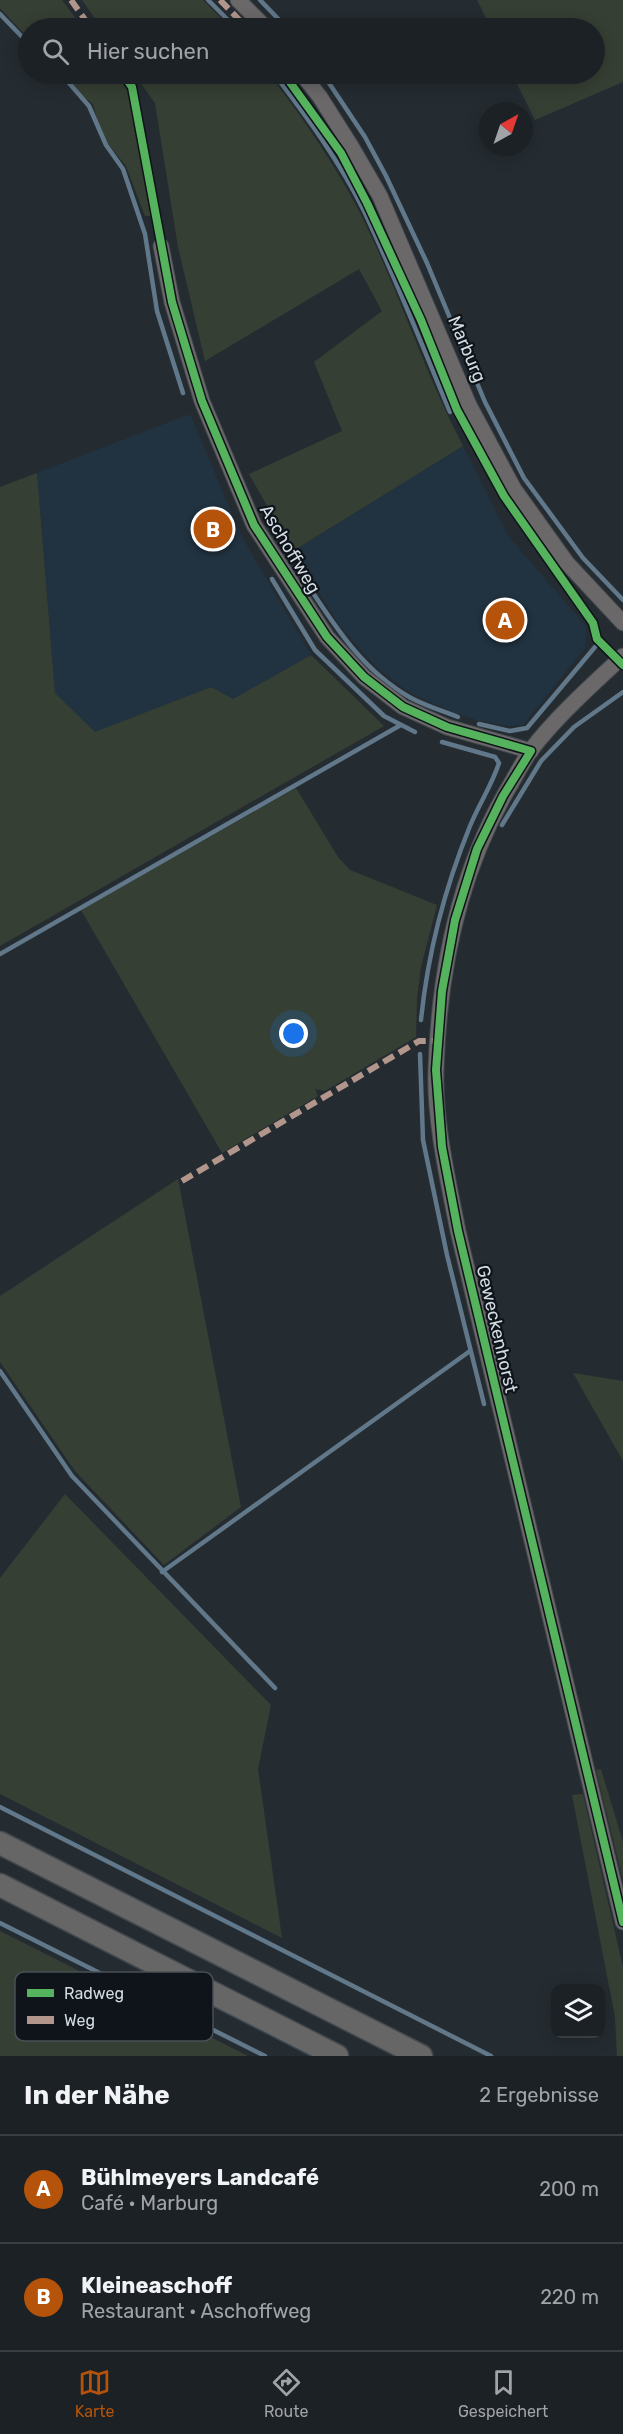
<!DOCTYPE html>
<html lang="de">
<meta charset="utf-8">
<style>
body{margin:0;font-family:Rubik,sans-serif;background:#292e32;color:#f1f3f6}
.controls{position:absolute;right:18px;bottom:18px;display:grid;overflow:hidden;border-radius:12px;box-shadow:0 3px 15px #0003}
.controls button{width:54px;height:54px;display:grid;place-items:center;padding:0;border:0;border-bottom:2px solid #3a3e42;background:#1c2125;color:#f1f3f6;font:30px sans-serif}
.compass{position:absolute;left:479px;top:102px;width:54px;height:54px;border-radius:50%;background:#1c2125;box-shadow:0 3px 15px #0003;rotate:40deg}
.you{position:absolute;left:294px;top:1034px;width:21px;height:21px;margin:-15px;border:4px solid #fff;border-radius:50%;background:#1a73e8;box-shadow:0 0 0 9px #1a73e833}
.badge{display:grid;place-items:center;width:39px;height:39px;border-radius:50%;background:#b45309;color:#fff;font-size:20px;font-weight:700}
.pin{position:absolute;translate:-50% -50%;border:3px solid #fff;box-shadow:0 2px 6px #0006}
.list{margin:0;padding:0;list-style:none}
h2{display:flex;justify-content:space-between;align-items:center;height:78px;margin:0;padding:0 24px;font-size:26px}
h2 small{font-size:20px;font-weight:400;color:#a0a3a7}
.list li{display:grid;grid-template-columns:39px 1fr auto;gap:18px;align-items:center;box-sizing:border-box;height:108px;padding:0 24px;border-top:2px solid #3a3e42}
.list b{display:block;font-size:22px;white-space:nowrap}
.list p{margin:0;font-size:20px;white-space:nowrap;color:#a0a3a7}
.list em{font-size:20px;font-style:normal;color:#a0a3a7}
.icon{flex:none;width:33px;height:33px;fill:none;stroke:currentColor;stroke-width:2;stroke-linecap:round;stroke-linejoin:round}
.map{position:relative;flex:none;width:623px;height:2056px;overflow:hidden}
.search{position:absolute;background:#1c2125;box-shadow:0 3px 15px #0003;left:18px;right:18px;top:18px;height:66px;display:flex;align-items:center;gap:15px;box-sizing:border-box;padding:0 21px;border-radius:33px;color:#a0a3a7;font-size:22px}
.sheet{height:294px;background:#1c2125}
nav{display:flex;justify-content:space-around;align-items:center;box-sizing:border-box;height:84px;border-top:2px solid #3a3e42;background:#1c2125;font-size:16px;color:#a0a3a7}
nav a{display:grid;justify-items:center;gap:3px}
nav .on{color:#b45309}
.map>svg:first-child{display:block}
.built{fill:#213240}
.green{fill:#363f34}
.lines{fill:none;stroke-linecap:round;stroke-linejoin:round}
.stream{stroke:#61788a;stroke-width:4.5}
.minor-casing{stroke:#42484d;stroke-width:17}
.highway-casing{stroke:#42484d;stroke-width:25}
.minor{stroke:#6a6868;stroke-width:15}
.highway{stroke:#666667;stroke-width:22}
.quiet{stroke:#b2968c;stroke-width:6;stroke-dasharray:12 6;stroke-linecap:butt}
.cycleway-casing{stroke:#0e1419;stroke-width:11}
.cycleway{stroke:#56b35d;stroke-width:8}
.labels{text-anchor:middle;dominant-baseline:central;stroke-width:4.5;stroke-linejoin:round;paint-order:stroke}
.street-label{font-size:18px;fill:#d4dce3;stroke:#0e1419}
.key{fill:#0e1419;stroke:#495056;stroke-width:1.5}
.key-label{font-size:16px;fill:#d4dce3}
</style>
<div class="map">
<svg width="623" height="2056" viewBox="0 0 623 2056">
<rect width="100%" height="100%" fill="#252c31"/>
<g class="built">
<polygon points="190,414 242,537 311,655 233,699 211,687 95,733 55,693 37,473"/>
<polygon points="463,446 508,536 586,626 585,648 523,725 508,726 479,721 453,712 412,694 377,668 340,626 293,551"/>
</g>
<g class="green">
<polygon points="0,0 62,0 83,28 28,28 28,38 0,8"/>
<polygon points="82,0 203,0 231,28 102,28"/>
<polygon points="477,0 623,0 623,82 535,120 512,74 594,74 594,28 491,28"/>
<polygon points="61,74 115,74 128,91 153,216 145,216 126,166 108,144 97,120 93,104 79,93 71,80"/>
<path d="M134 74H269C302 117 334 163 359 211 398 288 423 370 463 446L293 551 249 474 342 431 314 362 382 311 359 269 205 361 178 247 155 103Z"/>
<polygon points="37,473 55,693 95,732 211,687 233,699 311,655 384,726 0,946 0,487"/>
<polygon points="296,788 338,857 350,870 437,905 421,967 417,998 416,1037 325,1091 315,1089 318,1096 222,1153 81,910"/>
<polygon points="178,1179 241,1507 164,1565 75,1471 0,1362 0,1296"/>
<polygon points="573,1373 623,1381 623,1461"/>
<polygon points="65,1494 271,1705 258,1769 282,1938 0,1794 0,1578"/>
<polygon points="601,1769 623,1842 623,1880 596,1770"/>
<polygon points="583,1794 623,1967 623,2056 617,2056 615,2017 572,1795"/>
<polygon points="0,1931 248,2056 0,2056"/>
</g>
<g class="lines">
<g class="stream">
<polyline points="208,0 236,28"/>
<polyline points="260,0 287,28"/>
<polyline points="0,14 28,43"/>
<polyline points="56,74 69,83 89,106 106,145 123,169 145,234 157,311 183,393"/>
<path d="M274 74C307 117 340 162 364 211 395 277 422 345 450 412"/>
<polyline points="323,74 365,137 386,176 427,263 485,402 524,478 583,558 623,600"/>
<path d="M296 567C328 615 358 669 411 698 426 706 443 711 458 717"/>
<polyline points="272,579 315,650 384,716 415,732"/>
<polyline points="479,724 510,731 527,728 595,647"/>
<polyline points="502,825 541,761 574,727 623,692"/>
<polyline points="0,954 399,726"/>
<path d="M421 1020C428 951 444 890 470 826 479 804 492 785 499 763L495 757 442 742"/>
<polyline points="420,1054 423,1140 447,1255 484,1404"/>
<polyline points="0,1371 72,1476 275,1688"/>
<polyline points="162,1572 470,1351"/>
<polyline points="0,1807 491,2056"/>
<polyline points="0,1923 265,2056"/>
</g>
<g class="minor-casing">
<g id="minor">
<polyline points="238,0 266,28"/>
<polyline points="302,74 320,97 351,146 380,196 469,405 514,489 567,563 623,623"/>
<polyline points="161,246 172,302 202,401 254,525 327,637 364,677 403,707 447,727 531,751"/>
<path d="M623 656C592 685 557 716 531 750 524 760 518 771 512 782 460 868 439 969 436 1069 434 1120 448 1180 458 1231L623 1922"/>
</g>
</g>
<g class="highway-casing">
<g id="highway">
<polyline points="0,1843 421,2056"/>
<polyline points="0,1885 337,2056"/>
</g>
</g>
<use href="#minor" class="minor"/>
<use href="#highway" class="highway"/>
<g class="quiet">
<polyline points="71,0 91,28"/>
<polyline points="220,0 247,28"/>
<polyline points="182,1181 419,1041 438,1041"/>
</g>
<g class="cycleway-casing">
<g id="cycleway">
<polyline points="123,74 132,87 172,302 202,401 254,525 327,637 364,677 403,707 447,727 531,751 503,796 477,849 455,920 442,991 436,1070 442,1147 458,1231 623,1922"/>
<polyline points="284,74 341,153 367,203 421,320 457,410 504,496 593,623 597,639 623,665"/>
</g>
</g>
<use href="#cycleway" class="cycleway"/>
</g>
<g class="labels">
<g class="street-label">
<text transform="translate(467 349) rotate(67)">Marburg</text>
<text transform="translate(290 549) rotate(59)">Aschoffweg</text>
<text transform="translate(497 1329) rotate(77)">Geweckenhorst</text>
</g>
</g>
<rect x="15" y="1972" width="198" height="69" rx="9" class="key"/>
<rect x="27" y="1989" width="27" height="8" fill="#56b35d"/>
<rect x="27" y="2016" width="27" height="8" fill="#b2968c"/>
<g class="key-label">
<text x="64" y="1999">Radweg</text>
<text x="64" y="2026">Weg</text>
</g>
</svg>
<div class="controls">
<button><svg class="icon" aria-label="layers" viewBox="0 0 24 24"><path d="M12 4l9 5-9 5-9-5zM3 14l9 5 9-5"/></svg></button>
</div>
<svg class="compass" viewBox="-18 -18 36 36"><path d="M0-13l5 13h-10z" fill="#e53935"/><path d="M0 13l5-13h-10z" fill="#a0a3a7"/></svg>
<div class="you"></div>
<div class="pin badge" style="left:505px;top:620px">A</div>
<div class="pin badge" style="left:213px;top:529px">B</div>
<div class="search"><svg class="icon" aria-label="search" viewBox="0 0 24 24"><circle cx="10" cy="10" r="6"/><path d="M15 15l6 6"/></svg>Hier suchen</div>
</div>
<section class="sheet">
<h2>In der Nähe<small>2 Ergebnisse</small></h2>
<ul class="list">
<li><span class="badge">A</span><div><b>Bühlmeyers Landcafé</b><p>Café · Marburg</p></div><em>200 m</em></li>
<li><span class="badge">B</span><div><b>Kleineaschoff</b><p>Restaurant · Aschoffweg</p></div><em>220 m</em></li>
</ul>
</section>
<nav>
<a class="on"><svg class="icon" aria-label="map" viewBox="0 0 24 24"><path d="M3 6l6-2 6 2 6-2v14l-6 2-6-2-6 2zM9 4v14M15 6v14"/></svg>Karte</a>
<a><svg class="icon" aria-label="directions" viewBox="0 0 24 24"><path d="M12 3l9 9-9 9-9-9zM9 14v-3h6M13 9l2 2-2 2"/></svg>Route</a>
<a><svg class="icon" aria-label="saved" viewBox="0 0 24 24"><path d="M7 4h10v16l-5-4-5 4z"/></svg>Gespeichert</a>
</nav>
